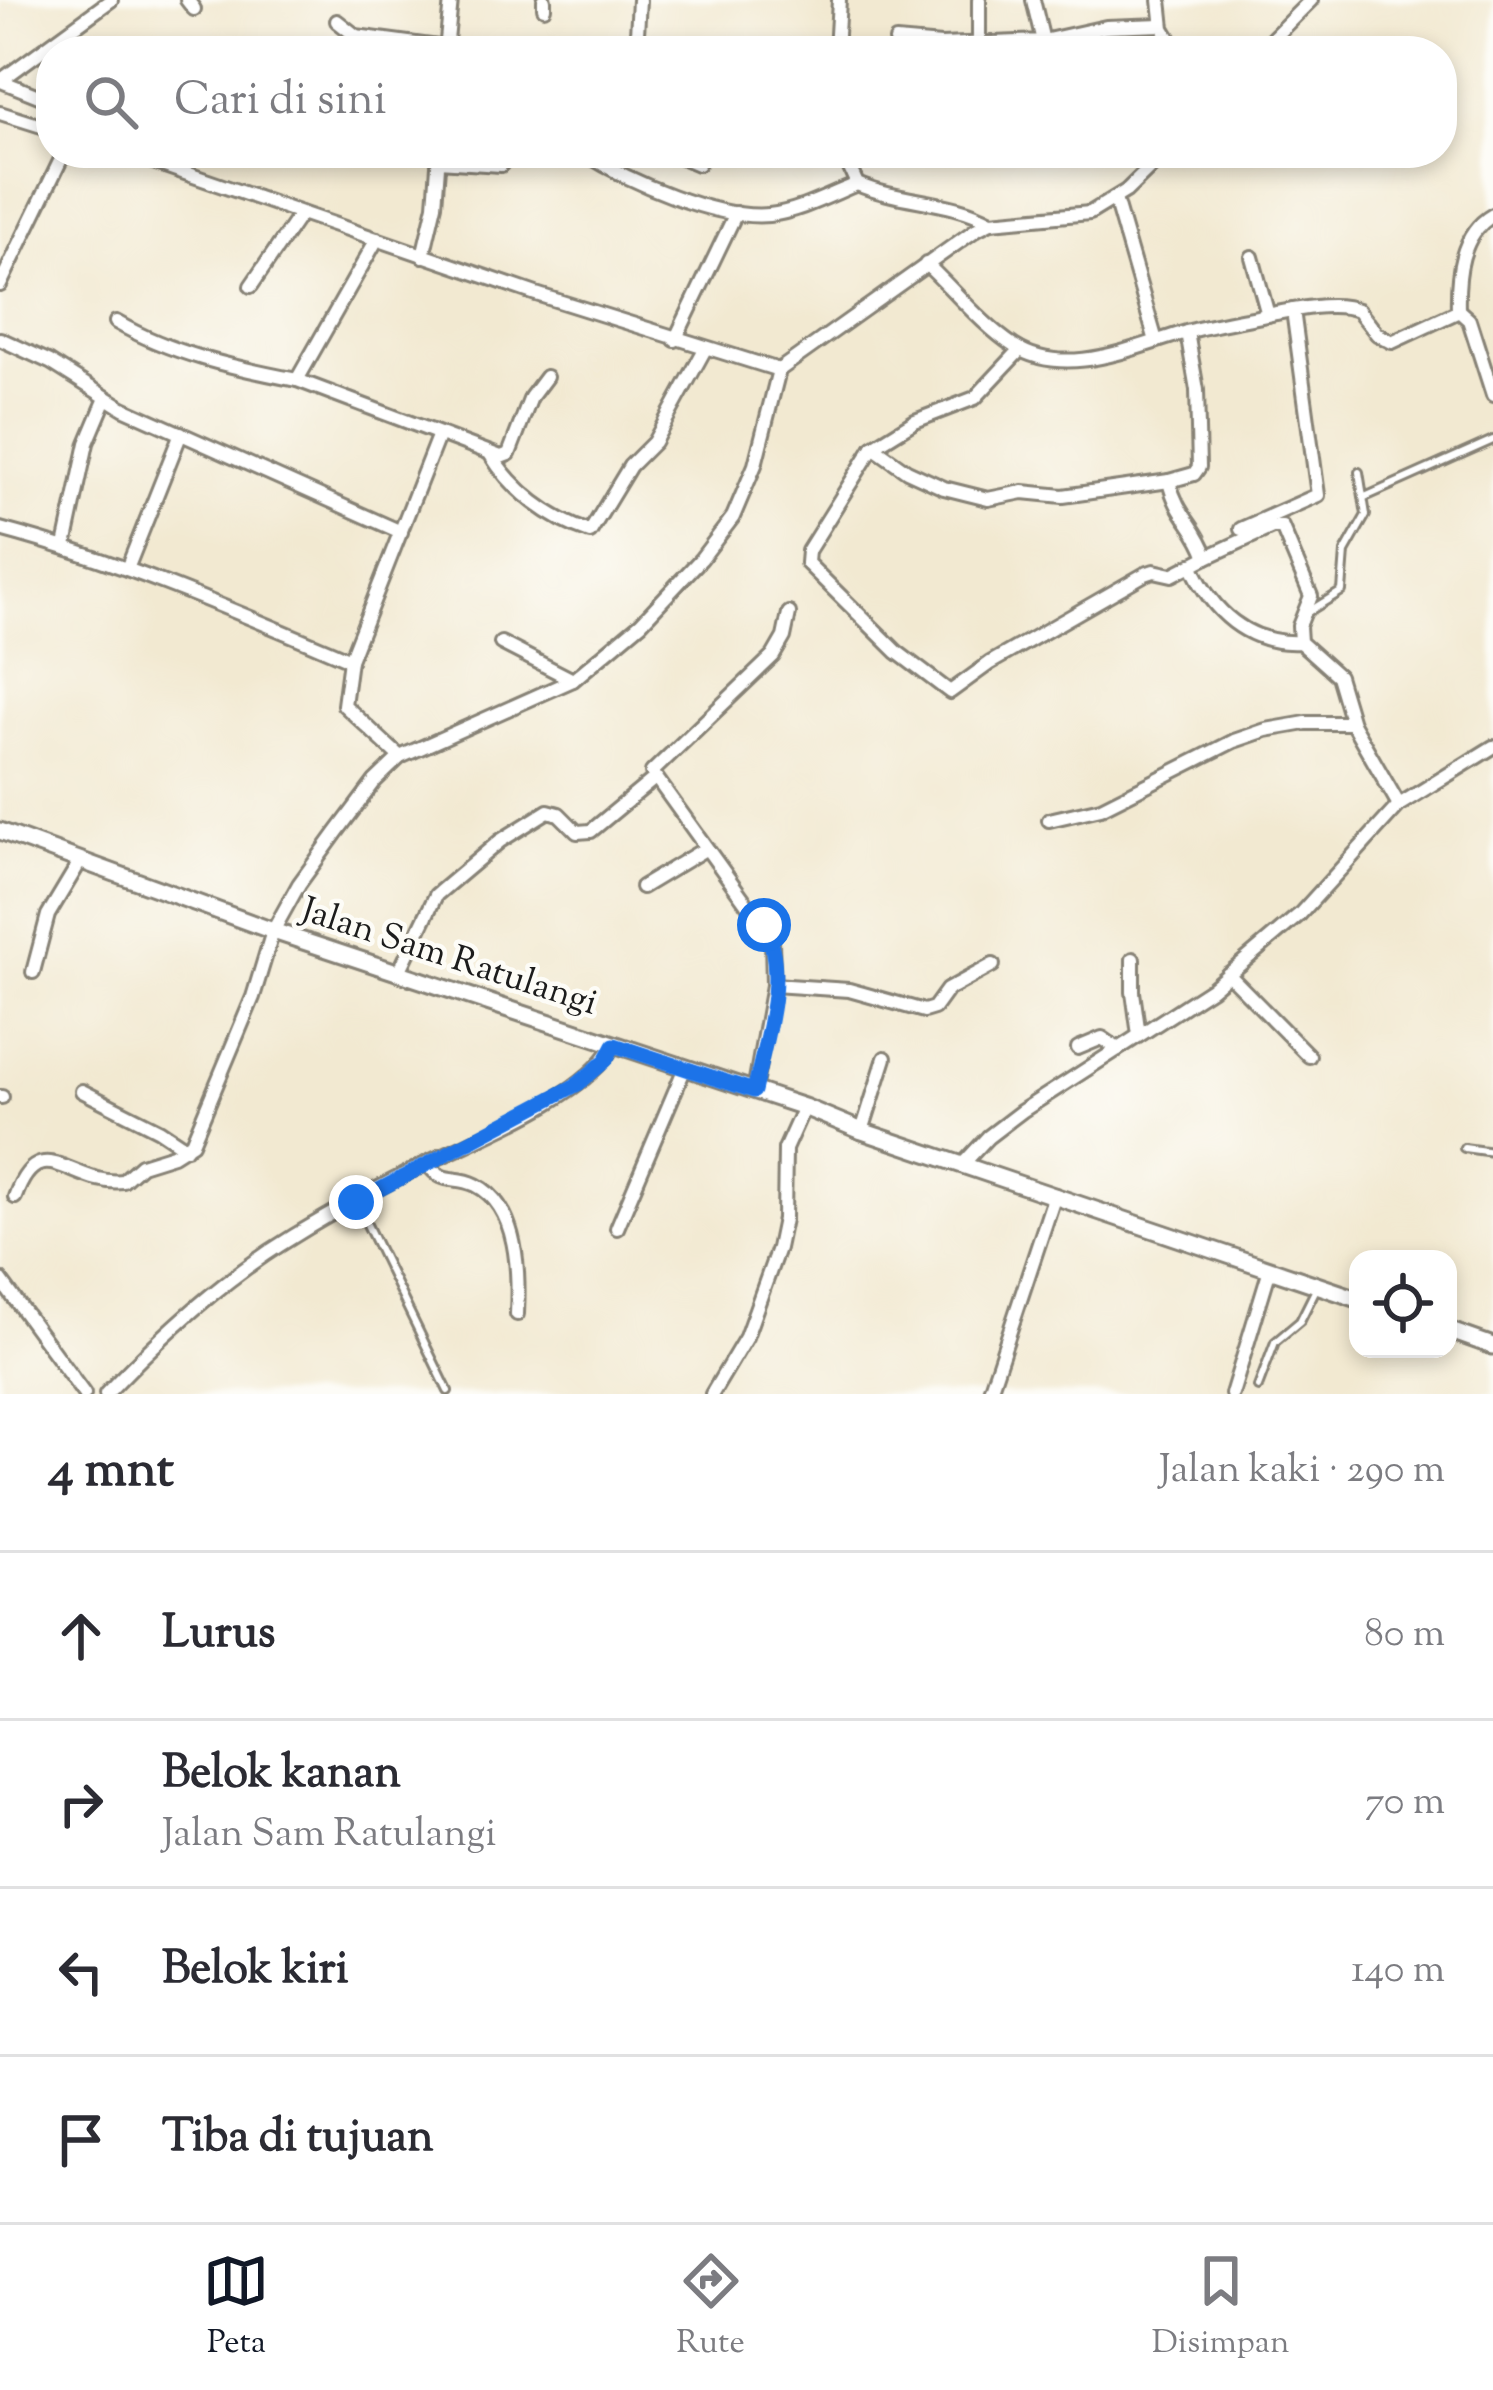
<!DOCTYPE html>
<html lang="id">
<meta charset="utf-8">
<style>
body{margin:0;font-family:"Sorts Mill Goudy",serif;background:#f2f2f3;color:#2b2b33}
.controls{position:absolute;right:36px;bottom:36px;display:grid;overflow:hidden;border-radius:24px;box-shadow:0 6px 18px #0003}
.controls button{width:108px;height:108px;display:grid;place-items:center;padding:0;border:0;border-bottom:3px solid #e1e1e2;background:#fff;color:#2b2b33;font:60px sans-serif}
.stop{position:absolute;width:36px;height:36px;margin:-27px;border:9px solid #1a73e8;border-radius:50%;background:#fff}
.stop.end{background:#1a73e8;border-color:#fff;box-shadow:0 3px 12px #0008}
.list{margin:0;padding:0;list-style:none}
h2{display:flex;justify-content:space-between;align-items:center;height:156px;margin:0;padding:0 48px;font-size:51px}
h2 small{font-size:39px;font-weight:400;color:#7c7c81}
.list li{display:grid;grid-template-columns:78px 1fr auto;gap:36px;align-items:center;box-sizing:border-box;height:168px;padding:0 48px;border-top:3px solid #e1e1e2}
.list b{display:block;font-size:45px;white-space:nowrap}
.list p{margin:0;font-size:39px;white-space:nowrap;color:#7c7c81}
.list em{font-size:39px;font-style:normal;color:#7c7c81}
.icon{flex:none;width:66px;height:66px;fill:none;stroke:currentColor;stroke-width:2;stroke-linecap:round;stroke-linejoin:round}
.map{position:relative;flex:none;width:1493px;height:1394px;overflow:hidden}
.search{position:absolute;background:#fff;box-shadow:0 6px 18px #0003;left:36px;right:36px;top:36px;height:132px;display:flex;align-items:center;gap:30px;box-sizing:border-box;padding:0 42px;border-radius:48px;color:#7c7c81;font-size:45px}
.sheet{height:828px;background:#fff}
nav{display:flex;justify-content:space-around;align-items:center;box-sizing:border-box;height:168px;border-top:3px solid #e1e1e2;background:#fff;font-size:33px;color:#7c7c81}
nav a{display:grid;justify-items:center;gap:6px}
nav .on{color:#111827}
.map>svg:first-child{display:block}
.lines{fill:none;stroke-linecap:round;stroke-linejoin:round}
.service-casing{stroke:#878276;stroke-width:12}
.minor-casing{stroke:#878276;stroke-width:18}
.tertiary-casing{stroke:#878276;stroke-width:21}
.service{stroke:#fff;stroke-width:6}
.minor{stroke:#fff;stroke-width:12}
.tertiary{stroke:#fff;stroke-width:15}
.route{stroke:#1a73e8;stroke-width:15}
.labels{text-anchor:middle;dominant-baseline:central;stroke-width:9;stroke-linejoin:round;paint-order:stroke}
.street-label{font-size:36px;fill:#1c1c1c;stroke:#fdfcf7}
</style>
<div class="map">
<svg width="1493" height="1394" viewBox="0 0 1493 1394">
<rect width="100%" height="100%" fill="#fdfcf7"/>
<filter id="ink" filterUnits="userSpaceOnUse"><feTurbulence type="fractalNoise" baseFrequency=".00833" numOctaves="2"/><feDisplacementMap in="SourceGraphic" scale="24" xChannelSelector="R" yChannelSelector="G"/><feConvolveMatrix kernelMatrix="1 2 1 2 8 2 1 2 1" color-interpolation-filters="sRGB"/></filter>
<filter id="wash" filterUnits="userSpaceOnUse"><feTurbulence type="fractalNoise" baseFrequency=".004" numOctaves="4" result="noise"/><feDisplacementMap in="SourceGraphic" scale="48" xChannelSelector="R" yChannelSelector="G"/><feGaussianBlur stdDeviation="2.7" result="paint"/><feColorMatrix in="noise" values="0 0 0 0 0 0 0 0 0 0 0 0 0 0 0 0 0 1.4 0 .05"/><feComposite in="paint" operator="in"/></filter>
<g filter="url(#wash)">
<rect width="100%" height="100%" fill="#f2e9d1"/>
</g>
<g filter="url(#ink)">
<g class="lines">
<g class="service-casing">
<g id="service">
<polyline points="1365,497 1493,440"/>
<polyline points="1308,612 1342,591 1345,552 1366,515 1359,472"/>
<polyline points="1464,1148 1493,1152"/>
<polyline points="356,1202 448,1391"/>
<polyline points="1258,1387 1275,1342 1300,1321 1316,1289"/>
</g>
</g>
<g class="minor-casing">
<g id="minor">
<polyline points="187,0 194,9"/>
<polyline points="544,0 544,8"/>
<polyline points="979,0 979,45"/>
<polyline points="1160,0 1163,28 1177,51"/>
<polyline points="337,21 356,36 446,48"/>
<polyline points="896,41 941,45 1043,41 1033,0"/>
<polyline points="1043,41 1106,27 1162,25"/>
<polyline points="446,51 451,0"/>
<polyline points="636,51 639,0"/>
<polyline points="836,51 839,0"/>
<polyline points="1260,51 1311,0"/>
<polyline points="0,81 111,0"/>
<polyline points="1,81 51,101"/>
<polyline points="0,113 51,129"/>
<polyline points="127,153 536,294 779,370 977,229 991,222 1090,213 1126,191 1165,153"/>
<path d="M584 153C628 181 716 220 769 215 798 212 830 195 857 184"/>
<polyline points="672,153 698,164 705,153"/>
<path d="M843 153 857 184C901 203 949 199 991 222"/>
<polyline points="438,161 501,165"/>
<polyline points="1115,199 1156,341"/>
<polyline points="377,239 297,380 501,457 509,454 531,397 546,377"/>
<polyline points="423,256 435,205 439,153"/>
<polyline points="1252,257 1268,315"/>
<path d="M926 264C954 290 982 325 1014 346 1068 381 1139 344 1194 330 1221 323 1249 319 1276 313 1300 309 1335 301 1358 310L1377 334 1392 342 1459 311 1469 320 1493 395"/>
<polyline points="0,285 64,153"/>
<polyline points="251,286 301,213"/>
<path d="M1458 311C1457 276 1460 234 1493 215"/>
<path d="M116 322C171 354 235 368 297 380"/>
<path d="M1187 332 1197 390 1199 467 1194 474 1169 481C1177 517 1196 524 1207 557L1272 527H1282L1311 596 1299 626 1300 642 1338 676 1352 723 1399 805"/>
<polyline points="0,339 50,362 123,408 401,532"/>
<polyline points="675,340 736,213"/>
<polyline points="1020,350 975,398 915,421 873,447 808,551 807,563 897,652 950,692 990,663 1145,574 1154,571 1172,575 1207,557"/>
<polyline points="873,447 907,471 944,488 988,499 1023,492 1063,496 1169,481"/>
<path d="M491 455C513 491 550 519 590 532L630 466 654 442 705 349"/>
<path d="M0 529C121 561 235 611 350 660"/>
<polyline points="1241,529 1318,495 1293,310"/>
<polyline points="65,546 87,443 106,398"/>
<path d="M1192 566C1211 611 1248 645 1300 642"/>
<polyline points="127,569 181,433"/>
<polyline points="501,643 573,680"/>
<polyline points="400,757 344,705 350,660 439,434"/>
<polyline points="1049,820 1101,808 1234,741 1266,730 1306,723 1352,723"/>
<polyline points="642,887 705,849"/>
<polyline points="1133,959 1133,992 1139,1035"/>
<polyline points="33,972 48,915 81,860"/>
<polyline points="399,972 436,895 500,841 548,811 559,814 577,832 591,831 655,778"/>
<polyline points="1228,974 1309,1056"/>
<polyline points="773,985 849,990 924,1011 934,1008 947,990 993,965"/>
<polyline points="1078,1048 1102,1038 1118,1049"/>
<polyline points="82,1091 159,1130 186,1148"/>
<polyline points="754,1091 773,985 772,939 652,772 773,656 784,637 789,613"/>
<polyline points="0,1097 2,1097"/>
<polyline points="862,1131 885,1058"/>
<path d="M427 1163C444 1187 454 1174 476 1185 519 1207 519 1274 517 1314"/>
<polyline points="962,1165 988,1137 1022,1111 1211,989 1300,914 1399,805 1493,747"/>
<path d="M15 1197C40 1127 72 1187 123 1181L141 1165 173 1155 192 1143 253 997 273 931 299 884 336 833 375 781 400 757 573 680 641 623 701 559 733 517 755 465 779 370"/>
<polyline points="617,1228 684,1070"/>
<polyline points="0,1279 84,1394"/>
<path d="M106 1394C163 1334 223 1279 294 1236 338 1209 385 1184 431 1161 483 1136 588 1095 613 1045"/>
<polyline points="712,1394 746,1337 778,1248 784,1219 785,1149 804,1107"/>
<polyline points="989,1394 1055,1195"/>
<polyline points="1232,1394 1270,1269"/>
</g>
</g>
<g class="tertiary-casing">
<g id="tertiary">
<polyline points="0,831 273,931 804,1107 862,1131 1358,1299"/>
<polyline points="1448,1330 1493,1346"/>
</g>
</g>
<use href="#service" class="service"/>
<use href="#minor" class="minor"/>
<use href="#tertiary" class="tertiary"/>
</g>
</g>
<g class="lines" filter="url(#ink)">
<path class="route" d="M356 1202 578 1084 606 1060 614 1045 754 1091C765 1041 789 973 764 925"/>
</g>
<g class="labels">
<g class="street-label">
<text transform="translate(449 958) rotate(18)">Jalan Sam Ratulangi</text>
</g>
</g>
</svg>
<div class="controls">
<button><svg class="icon" aria-label="locate" viewBox="0 0 24 24"><circle cx="12" cy="12" r="6"/><path d="M12 2v4M12 18v4M2 12h4M18 12h4"/></svg></button>
</div>
<div class="stop" style="left:764px;top:925px"></div>
<div class="stop end" style="left:356px;top:1202px"></div>
<div class="search"><svg class="icon" aria-label="search" viewBox="0 0 24 24"><circle cx="10" cy="10" r="6"/><path d="M15 15l6 6"/></svg>Cari di sini</div>
</div>
<section class="sheet">
<h2>4 mnt<small>Jalan kaki · 290 m</small></h2>
<ul class="list">
<li><svg class="icon" aria-label="ahead" viewBox="0 0 24 24"><path d="M12 20V5M6 11l6-6 6 6"/></svg><div><b>Lurus</b></div><em>80 m</em></li>
<li><svg class="icon" aria-label="right" viewBox="0 0 24 24"><path d="M7 20v-9h11M14 6l5 5-5 5"/></svg><div><b>Belok kanan</b><p>Jalan Sam Ratulangi</p></div><em>70 m</em></li>
<li><svg class="icon" aria-label="left" viewBox="0 0 24 24"><path d="M17 20v-9H6M10 6l-5 5 5 5"/></svg><div><b>Belok kiri</b></div><em>140 m</em></li>
<li><svg class="icon" aria-label="arrive" viewBox="0 0 24 24"><path d="M6 21V4h12l-3 4 3 4H6"/></svg><div><b>Tiba di tujuan</b></div></li>
</ul>
</section>
<nav>
<a class="on"><svg class="icon" aria-label="map" viewBox="0 0 24 24"><path d="M3 6l6-2 6 2 6-2v14l-6 2-6-2-6 2zM9 4v14M15 6v14"/></svg>Peta</a>
<a><svg class="icon" aria-label="directions" viewBox="0 0 24 24"><path d="M12 3l9 9-9 9-9-9zM9 14v-3h6M13 9l2 2-2 2"/></svg>Rute</a>
<a><svg class="icon" aria-label="saved" viewBox="0 0 24 24"><path d="M7 4h10v16l-5-4-5 4z"/></svg>Disimpan</a>
</nav>
